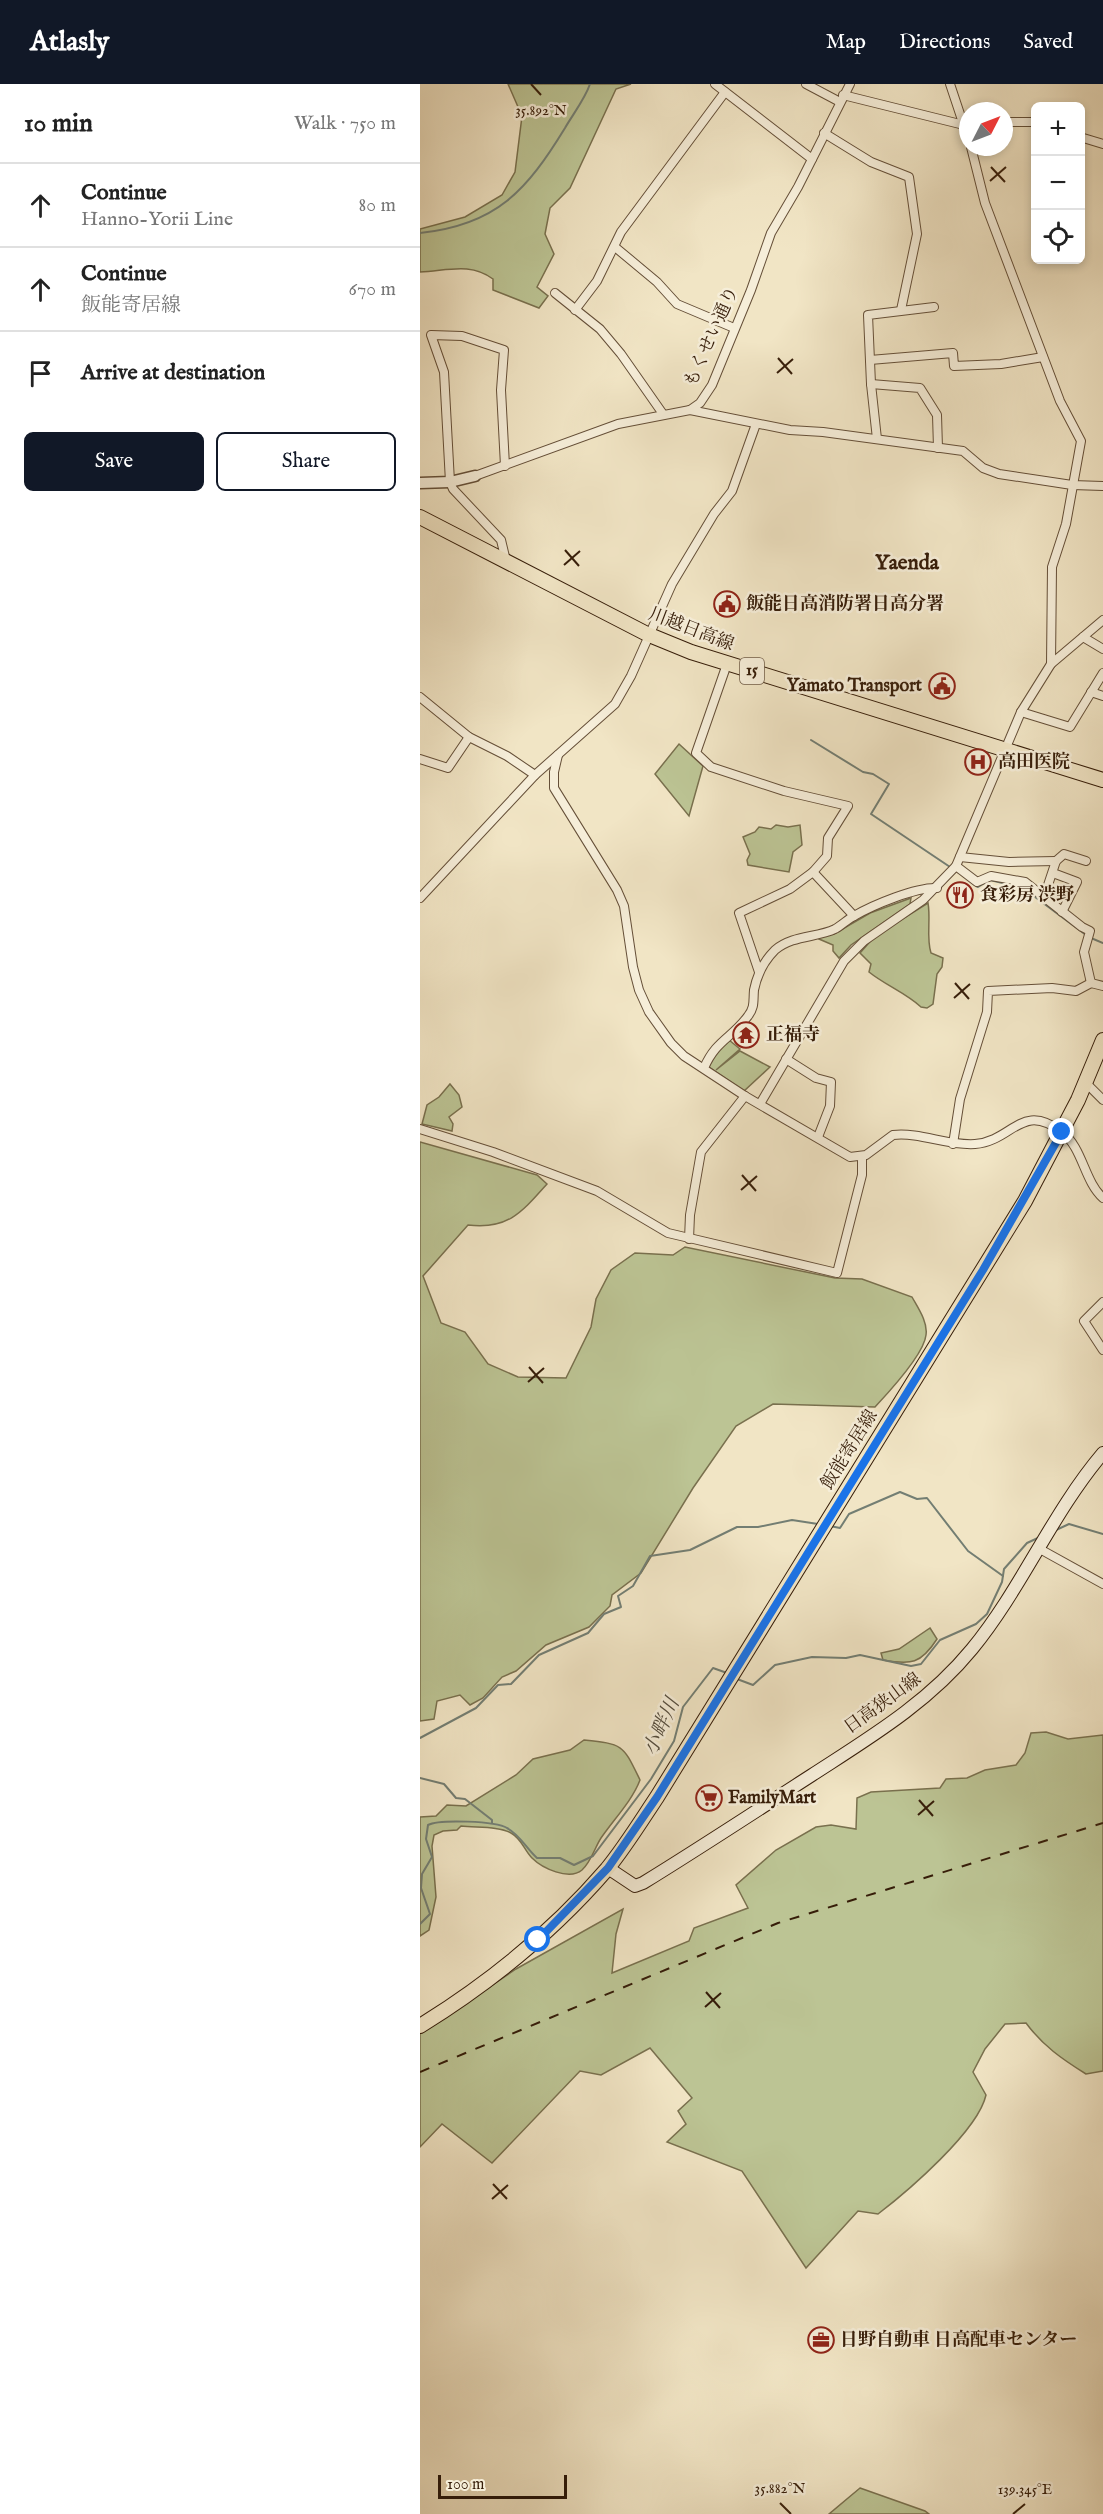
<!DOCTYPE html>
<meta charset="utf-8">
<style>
body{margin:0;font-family:"IM FELL English","Noto Serif JP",serif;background:#f6f6f6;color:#222}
.controls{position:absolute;right:18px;top:18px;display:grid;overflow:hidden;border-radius:9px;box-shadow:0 3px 9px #0003}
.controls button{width:54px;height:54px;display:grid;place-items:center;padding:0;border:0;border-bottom:2px solid #e0e0e0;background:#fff;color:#222;font:30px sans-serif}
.compass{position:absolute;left:539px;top:18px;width:54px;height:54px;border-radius:50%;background:#fff;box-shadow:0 3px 9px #0003;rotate:48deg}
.scale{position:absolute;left:18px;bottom:15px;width:129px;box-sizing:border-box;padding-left:6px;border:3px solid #361d09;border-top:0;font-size:16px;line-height:21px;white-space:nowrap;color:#361d09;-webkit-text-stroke:4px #f6eed9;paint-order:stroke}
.stop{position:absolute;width:18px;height:18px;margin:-14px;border:4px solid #1a73e8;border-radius:50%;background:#fff}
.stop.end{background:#1a73e8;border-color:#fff;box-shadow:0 2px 6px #0008}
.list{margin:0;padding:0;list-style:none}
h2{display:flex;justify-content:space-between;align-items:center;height:78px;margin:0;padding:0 24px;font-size:26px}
h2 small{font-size:20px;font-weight:400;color:#767676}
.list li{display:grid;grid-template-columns:39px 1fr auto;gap:18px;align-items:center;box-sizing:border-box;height:84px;padding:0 24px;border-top:2px solid #e0e0e0}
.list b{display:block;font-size:22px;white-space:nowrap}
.list p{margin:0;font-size:20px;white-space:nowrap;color:#767676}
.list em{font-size:20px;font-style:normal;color:#767676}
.actions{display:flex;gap:12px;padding:18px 24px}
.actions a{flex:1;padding:14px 0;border:2px solid #111827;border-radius:9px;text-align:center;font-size:21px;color:#111827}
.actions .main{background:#111827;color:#fff}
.icon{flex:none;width:33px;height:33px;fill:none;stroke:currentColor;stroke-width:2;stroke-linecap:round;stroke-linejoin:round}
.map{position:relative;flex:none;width:683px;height:2430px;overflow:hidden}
header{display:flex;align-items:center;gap:36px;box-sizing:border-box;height:84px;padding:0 30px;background:#111827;color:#fff}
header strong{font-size:28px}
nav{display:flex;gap:33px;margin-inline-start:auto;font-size:21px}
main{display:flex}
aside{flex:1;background:#fff}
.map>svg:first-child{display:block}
.green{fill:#bcc494;stroke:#79704e;stroke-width:1.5}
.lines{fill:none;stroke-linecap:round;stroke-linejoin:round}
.stream{stroke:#737e73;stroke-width:2}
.minor-casing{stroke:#654f38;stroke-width:10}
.tertiary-casing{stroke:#654f38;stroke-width:13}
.secondary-casing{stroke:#361d09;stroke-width:14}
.primary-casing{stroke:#361d09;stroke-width:16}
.minor{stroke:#f6eed9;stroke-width:8}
.tertiary{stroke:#f6eed9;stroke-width:10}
.secondary{stroke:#f6eed9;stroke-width:12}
.primary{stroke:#f1e5c5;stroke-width:14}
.rail{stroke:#361d09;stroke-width:2;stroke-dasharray:10 10;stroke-linecap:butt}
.route{stroke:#1a73e8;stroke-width:8}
.ticks{fill:none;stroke:#361d09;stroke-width:2}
.labels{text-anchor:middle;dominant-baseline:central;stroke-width:5;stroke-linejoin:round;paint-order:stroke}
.shield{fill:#f6eed9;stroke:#705c47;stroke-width:1.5}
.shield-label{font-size:16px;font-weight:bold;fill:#361d09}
.street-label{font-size:18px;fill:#361d09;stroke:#f6eed9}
.poi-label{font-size:18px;font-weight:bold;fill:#361d09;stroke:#f6eed9;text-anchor:start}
.water-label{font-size:20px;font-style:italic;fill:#554d3e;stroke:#f6eed9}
.quarter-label{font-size:21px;font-weight:bold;fill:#361d09;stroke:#f6eed9}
.ticks-label{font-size:15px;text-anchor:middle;fill:#361d09;stroke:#f6eed9;stroke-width:5;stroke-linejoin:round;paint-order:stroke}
</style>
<header>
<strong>Atlasly</strong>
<nav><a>Map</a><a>Directions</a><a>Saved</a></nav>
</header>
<main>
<aside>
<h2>10 min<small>Walk · 750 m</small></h2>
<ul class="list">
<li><svg class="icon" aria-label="ahead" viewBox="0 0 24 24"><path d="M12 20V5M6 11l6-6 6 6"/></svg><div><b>Continue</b><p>Hanno-Yorii Line</p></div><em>80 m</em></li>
<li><svg class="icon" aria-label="ahead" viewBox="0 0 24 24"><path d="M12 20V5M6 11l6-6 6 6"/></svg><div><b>Continue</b><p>飯能寄居線</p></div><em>670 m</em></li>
<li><svg class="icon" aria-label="arrive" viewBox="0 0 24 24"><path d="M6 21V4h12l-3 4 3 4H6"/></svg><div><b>Arrive at destination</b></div></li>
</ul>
<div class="actions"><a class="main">Save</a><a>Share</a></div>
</aside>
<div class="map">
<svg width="683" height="2430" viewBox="0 0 683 2430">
<rect width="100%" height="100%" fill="#f1e5c5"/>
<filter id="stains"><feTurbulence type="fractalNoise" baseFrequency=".00333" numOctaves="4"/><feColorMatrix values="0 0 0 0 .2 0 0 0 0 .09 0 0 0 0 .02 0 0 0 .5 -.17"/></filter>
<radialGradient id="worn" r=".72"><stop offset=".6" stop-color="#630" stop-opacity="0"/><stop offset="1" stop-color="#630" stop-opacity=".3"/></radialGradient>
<g class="green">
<path d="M88 0H211L196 5 150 104 130 124 125 150 134 170 117 203 128 212 119 224 73 206V195C50 178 27 187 0 188V145L45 133 82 111 95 88 102 32Z"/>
<polygon points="259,660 283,682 269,732 235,690"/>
<polygon points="356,741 368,743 380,741 382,761 373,768 369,788 328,781 327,776 330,770 323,753 335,748 339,743 351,745"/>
<polygon points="491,814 490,820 431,861 419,874 413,867 413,861 399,855 401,850 414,850 450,829"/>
<path d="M508 819C511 835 506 854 511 869L523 874 522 883 517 890 513 920 507 924 501 923C486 909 465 901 449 888L451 880 440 869 455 852Z"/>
<polygon points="309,956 320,965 296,986 320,967 350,983 324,1007 289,983 294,968"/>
<polygon points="30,1000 39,1011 42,1023 29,1033 33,1040 32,1047 2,1040 7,1021 19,1013"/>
<path d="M0 1058 117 1091 127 1100C102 1128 88 1146 48 1141L3 1192 21 1239 45 1248 68 1280 98 1293 146 1294 171 1243 176 1215 191 1186 215 1169 253 1171 265 1163 415 1194 442 1195 492 1213C498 1224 508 1238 506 1251 504 1271 468 1309 455 1323L353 1320 316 1342 273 1404 221 1489 192 1511 190 1522 169 1543 126 1561 96 1587 82 1593 63 1614 50 1621 40 1611 17 1617 14 1635 0 1637Z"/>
<path d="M510 1544 517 1555C501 1580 491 1581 463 1576L461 1569 479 1565Z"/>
<path d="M626 1648 648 1655 683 1651V1987L666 1990C642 1975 623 1962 606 1939L585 1940 565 1965 553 1988 566 2011C558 2047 488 2107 458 2130L438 2127 386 2184 322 2087 247 2058 266 2040 258 2027 272 2014 230 1964 181 1991 160 1987 72 2079 22 2040 0 2063V1950L96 1885 203 1825 196 1850 192 1889 269 1857 274 1844 328 1824 316 1801 356 1766 396 1743 411 1741 436 1745 437 1714 451 1708 520 1704 526 1695 547 1694 565 1686 596 1681 605 1669 611 1649Z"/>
<path d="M164 1656C204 1660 203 1661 220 1696 212 1717 194 1735 181 1754 175 1763 171 1778 162 1786 149 1797 122 1784 112 1774 104 1766 102 1755 91 1749 79 1742 55 1744 41 1742L37 1746 23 1747 14 1751 12 1762 16 1813 9 1846 0 1852V1733L16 1732 27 1721 46 1722 96 1691 113 1675 150 1666Z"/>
<polygon points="440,2404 505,2427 509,2430 409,2430"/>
</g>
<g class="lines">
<g class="stream">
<path d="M0 149C77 141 107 106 145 44 153 30 165 15 170 0"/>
<polyline points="391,656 443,688 453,690 469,700 451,730 539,789"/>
<polyline points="556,802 558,803 570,796 603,804 666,851"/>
<polyline points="671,854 683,859"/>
<polyline points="410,1442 420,1444 429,1430 480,1408 497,1415 507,1414 548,1467 583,1492"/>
<polyline points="636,1446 649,1440 683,1450"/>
<polyline points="317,1595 333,1601 355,1581 392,1573 426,1574 440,1571 491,1582 501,1580 520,1556 556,1540 567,1530 582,1498 584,1485 607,1459 620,1453"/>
<polyline points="0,1654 56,1624 78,1601 91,1600 119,1571 168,1549 184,1530 201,1523 198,1512 213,1502 230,1472 270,1466 317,1443 338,1443 372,1436 398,1440"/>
<polyline points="0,1694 24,1700 36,1714 45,1715 72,1736 72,1739"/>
<path d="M0 1840 10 1830 1 1804 2 1790 12 1773 6 1755 8 1741C19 1735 76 1737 87 1744 100 1751 106 1764 117 1774H140L154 1781 173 1772 231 1695 254 1657 263 1623 293 1584 307 1589"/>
</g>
<g class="minor-casing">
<g id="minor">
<polyline points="295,0 392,75"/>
<polyline points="386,0 420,18"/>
<polyline points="530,0 548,54"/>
<polyline points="423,11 548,42"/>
<polyline points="584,38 616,38"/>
<polyline points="404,49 451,78 489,93 497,150 481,226"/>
<polyline points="660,53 683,60"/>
<polyline points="195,163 237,198 257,220 314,244"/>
<polyline points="135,209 180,245 201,270 243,330"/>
<polyline points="155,226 177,197 201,148 305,8"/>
<polyline points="450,276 533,269 534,282 581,280 623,273"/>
<polyline points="451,300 500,304 517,331 518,364"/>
<polyline points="270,326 370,346 403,348 543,367 563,384 579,390 652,401 683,402"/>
<polyline points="457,355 451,300 448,231 514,223"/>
<polyline points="85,382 81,306 84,266 42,252 11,251 24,288 30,398 33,405 81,456 86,477"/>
<polyline points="55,392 198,340 270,326 280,319 292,301 331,206 351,149 378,103 430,0"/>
<polyline points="663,553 683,565"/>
<polyline points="307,580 276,669 291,683 364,707 428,722 408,754 407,772 393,788 370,805 319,829 339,888"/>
<polyline points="631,580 683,536"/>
<polyline points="671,608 683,612"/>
<polyline points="0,613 49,653"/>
<polyline points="601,628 650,643 683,589"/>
<path d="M138 671 134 688V704L197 806 204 822 213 883 219 906 229 928 251 959 264 972 325 1012 430 1073 446 1071 473 1051C501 1048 527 1062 555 1060 593 1057 601 1017 642 1048 663 1064 664 1097 683 1114"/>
<polyline points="0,675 28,684 49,653 87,672 115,691"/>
<polyline points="540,773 589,778 636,777"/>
<polyline points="536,782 557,798 571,792 605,798 662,843 670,847 664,868 671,899"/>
<polyline points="393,788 434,832"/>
<polyline points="633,789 657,798 642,828"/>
<polyline points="624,813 636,777 644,770 666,777"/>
<polyline points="0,814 115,691 195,620 211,592 252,500 294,430 312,407 336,340"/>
<polyline points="366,975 396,994 411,998 410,1022 398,1053"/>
<path d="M284 984C296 956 312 954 328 932 335 923 333 917 334 906 337 891 344 877 355 866 373 851 396 854 415 845 422 841 428 835 434 832 453 821 496 803 517 804"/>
<polyline points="666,999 683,1016"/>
<polyline points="340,1020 424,877 444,857 503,816 536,782 601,628 631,580 632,483 646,440 661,357 640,317 565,119 551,63"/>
<polyline points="0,1045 73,1068 177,1107 248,1149 417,1189 442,1091 442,1073"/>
<polyline points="533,1060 540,1015 567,928 568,907 632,904 656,907 671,899 683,902"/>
<polyline points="269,1155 270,1131 281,1068 325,1012"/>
<polyline points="683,1218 664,1237 683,1266"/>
<polyline points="618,1464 683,1500"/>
</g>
</g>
<g class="tertiary-casing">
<polyline id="tertiary" points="0,399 30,398 55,392"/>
</g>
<g class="secondary-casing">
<path id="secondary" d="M188 1784 215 1802 223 1799C280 1764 336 1727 392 1691 449 1654 508 1619 552 1565 602 1504 632 1429 683 1369"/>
</g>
<g class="primary-casing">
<g id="primary">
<polyline points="0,433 227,550 271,568 683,696"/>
<path d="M0 1942C71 1898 132 1849 187 1785 205 1763 221 1737 237 1713L605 1117 658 1016 683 956"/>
</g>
</g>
<use href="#minor" class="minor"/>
<use href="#tertiary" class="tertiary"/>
<use href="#secondary" class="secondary"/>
<use href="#primary" class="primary"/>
<polyline class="rail" points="0,1988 358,1839 683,1739"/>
</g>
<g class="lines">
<polyline class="route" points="118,1856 188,1784 237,1713 563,1186 642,1048"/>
</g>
<path class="ticks" d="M111 0 121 11M571 83 585 98M570 97 586 83M358 274 372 290M357 289 373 275M145 466 159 482M144 481 160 467M535 899 549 915M534 914 550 900M322 1091 336 1107M321 1106 337 1092M109 1283 123 1299M108 1298 124 1284M499 1716 513 1732M498 1731 514 1717M286 1908 300 1924M285 1923 301 1909M73 2100 87 2115M72 2115 88 2101M360 2419 371 2430M593 2430 605 2420"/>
<defs>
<g id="civic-ring" transform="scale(1.35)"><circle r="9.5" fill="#f6eed9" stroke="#8f2418" stroke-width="1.5"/><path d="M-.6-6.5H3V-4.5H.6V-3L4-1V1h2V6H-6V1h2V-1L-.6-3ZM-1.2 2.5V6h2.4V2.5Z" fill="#8f2418"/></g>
<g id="hospital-ring" transform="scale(1.35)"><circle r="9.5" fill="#f6eed9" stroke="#8f2418" stroke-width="1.5"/><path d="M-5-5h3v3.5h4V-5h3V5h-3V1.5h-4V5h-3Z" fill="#8f2418"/></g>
<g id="restaurant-ring" transform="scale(1.35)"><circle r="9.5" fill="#f6eed9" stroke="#8f2418" stroke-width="1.5"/><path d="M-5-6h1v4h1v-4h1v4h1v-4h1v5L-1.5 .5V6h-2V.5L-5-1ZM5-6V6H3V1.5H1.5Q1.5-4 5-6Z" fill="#8f2418"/></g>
<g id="temple-ring" transform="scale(1.35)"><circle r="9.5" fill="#f6eed9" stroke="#8f2418" stroke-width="1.5"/><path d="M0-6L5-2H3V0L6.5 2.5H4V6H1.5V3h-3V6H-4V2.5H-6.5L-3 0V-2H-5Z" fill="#8f2418"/></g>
<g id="supermarket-ring" transform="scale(1.35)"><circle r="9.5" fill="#f6eed9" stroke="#8f2418" stroke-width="1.5"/><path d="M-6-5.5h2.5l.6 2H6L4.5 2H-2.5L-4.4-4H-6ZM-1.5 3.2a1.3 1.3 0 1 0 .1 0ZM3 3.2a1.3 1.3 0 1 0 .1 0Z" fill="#8f2418"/></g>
<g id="office-ring" transform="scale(1.35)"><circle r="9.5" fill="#f6eed9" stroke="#8f2418" stroke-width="1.5"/><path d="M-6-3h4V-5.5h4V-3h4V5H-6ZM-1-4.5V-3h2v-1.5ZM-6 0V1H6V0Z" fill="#8f2418"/></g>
</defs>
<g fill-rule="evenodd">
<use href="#civic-ring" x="307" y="520"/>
<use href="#civic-ring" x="522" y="602"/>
<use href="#hospital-ring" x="558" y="678"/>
<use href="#restaurant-ring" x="540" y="811"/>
<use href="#temple-ring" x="326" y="951"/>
<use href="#supermarket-ring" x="289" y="1714"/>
<use href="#office-ring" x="401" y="2256"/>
</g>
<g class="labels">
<rect class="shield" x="320" y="574" width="24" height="26" rx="4.5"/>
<g class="shield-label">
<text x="332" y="587">15</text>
</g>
<g class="street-label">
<text transform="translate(292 253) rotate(-66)">もくせい通り</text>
<text transform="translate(271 546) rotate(21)">川越日高線</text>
<text transform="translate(430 1366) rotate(-58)">飯能寄居線</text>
<text transform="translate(463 1620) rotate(-36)">日高狭山線</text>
</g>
<g class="poi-label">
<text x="326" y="520">飯能日高消防署日高分署</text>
<text x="502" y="602" text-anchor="end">Yamato Transport</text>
<text x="578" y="678">高田医院</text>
<text x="560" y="811">食彩房 渋野</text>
<text x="346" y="951">正福寺</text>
<text x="308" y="1714">FamilyMart</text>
<text x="420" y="2256">日野自動車 日高配車センター</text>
</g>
<g class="water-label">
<text transform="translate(242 1643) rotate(-66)">小畔川</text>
</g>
<g class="quarter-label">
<text x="487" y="479">Yaenda</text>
</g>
</g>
<g class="ticks-label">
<text x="121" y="31">35.892°N</text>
<text x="360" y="2409">35.882°N</text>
<text x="605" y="2410">139.345°E</text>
</g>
<rect width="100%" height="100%" filter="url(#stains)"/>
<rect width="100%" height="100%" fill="url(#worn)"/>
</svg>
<div class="controls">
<button>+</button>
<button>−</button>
<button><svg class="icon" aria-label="locate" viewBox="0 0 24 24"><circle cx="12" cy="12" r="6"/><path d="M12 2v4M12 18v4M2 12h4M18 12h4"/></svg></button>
</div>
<svg class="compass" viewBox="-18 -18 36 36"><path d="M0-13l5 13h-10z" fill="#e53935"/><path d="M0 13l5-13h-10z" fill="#767676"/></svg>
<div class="scale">100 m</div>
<div class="stop" style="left:118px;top:1856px"></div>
<div class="stop end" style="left:642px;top:1048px"></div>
</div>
</main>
